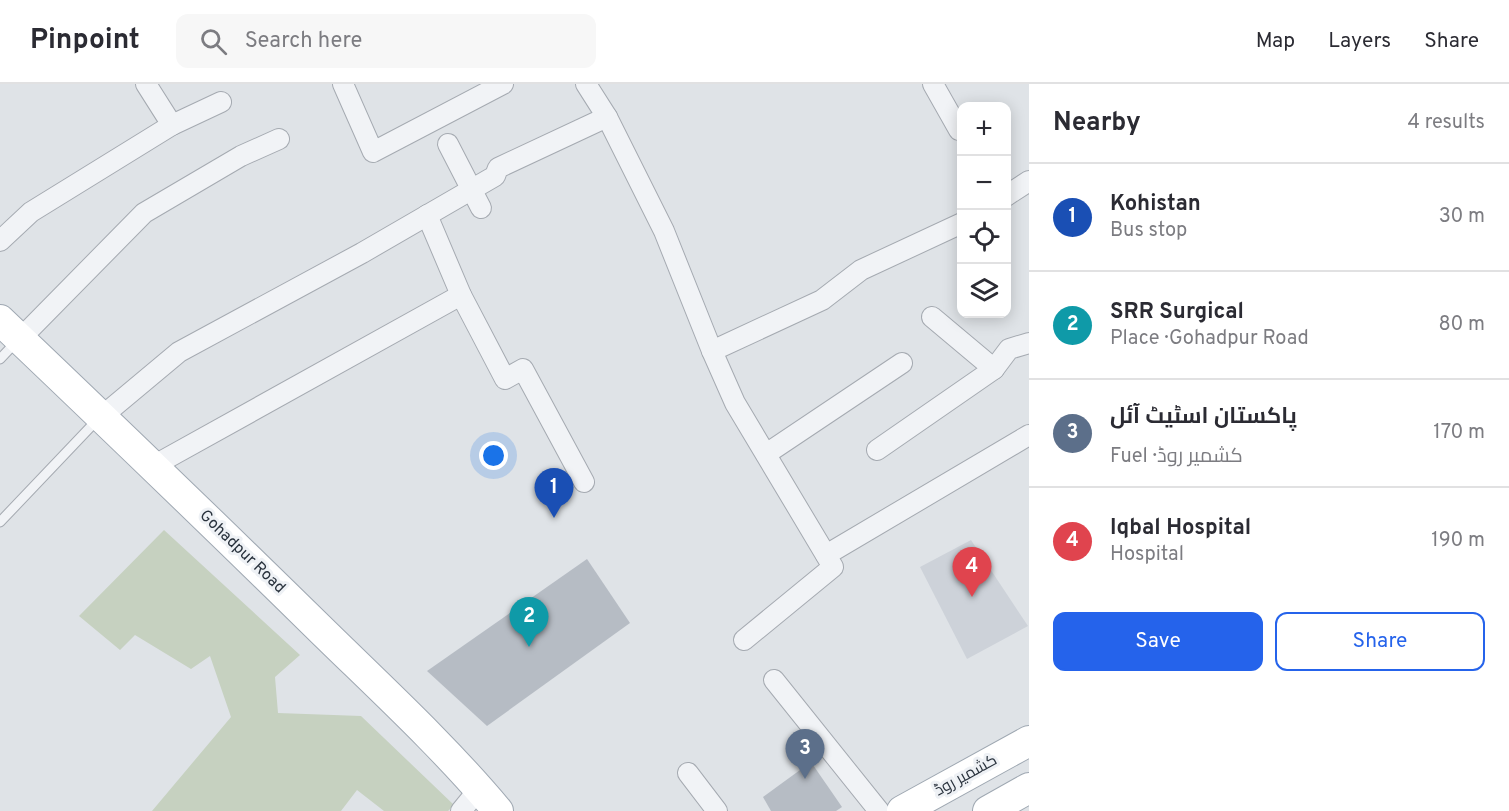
<!DOCTYPE html>
<meta charset="utf-8">
<style>
body{margin:0;font-family:Overpass,Cairo,sans-serif;background:#f7f7f7;color:#2b2b33}
.controls{position:absolute;right:18px;top:18px;display:grid;overflow:hidden;border-radius:12px;box-shadow:0 3px 15px #0003}
.controls button{width:54px;height:54px;display:grid;place-items:center;padding:0;border:0;border-bottom:2px solid #e1e1e2;background:#fff;color:#2b2b33;font:30px sans-serif}
.you{position:absolute;left:494px;top:372px;width:21px;height:21px;margin:-15px;border:4px solid #fff;border-radius:50%;background:#1a73e8;box-shadow:0 0 0 9px #1a73e833}
.badge{display:grid;place-items:center;width:39px;height:39px;border-radius:50%;background:#2563eb;color:#fff;font-size:20px;font-weight:700}
.pin{position:absolute;translate:-50% -50px;filter:drop-shadow(0 2px 3px #0008)}
.pin::after{content:'';position:absolute;top:32px;width:21px;height:18px;background:inherit;clip-path:polygon(0 0,100% 0,50% 100%)}
.list{margin:0;padding:0;list-style:none}
h2{display:flex;justify-content:space-between;align-items:center;height:78px;margin:0;padding:0 24px;font-size:26px}
h2 small{font-size:20px;font-weight:400;color:#7c7c81}
.list li{display:grid;grid-template-columns:39px 1fr auto;gap:18px;align-items:center;box-sizing:border-box;height:108px;padding:0 24px;border-top:2px solid #e1e1e2}
.list b{display:block;font-size:22px;white-space:nowrap}
.list p{margin:0;font-size:20px;white-space:nowrap;color:#7c7c81}
.list em{font-size:20px;font-style:normal;color:#7c7c81}
.actions{display:flex;gap:12px;padding:18px 24px}
.actions a{flex:1;padding:14px 0;border:2px solid #2563eb;border-radius:12px;text-align:center;font-size:21px;color:#2563eb}
.actions .main{background:#2563eb;color:#fff}
.icon{flex:none;width:33px;height:33px;fill:none;stroke:currentColor;stroke-width:2;stroke-linecap:round;stroke-linejoin:round}
.map{position:relative;flex:none;width:1029px;height:727px;overflow:hidden}
header{display:flex;align-items:center;gap:36px;box-sizing:border-box;height:84px;padding:0 30px;background:#fff;border-bottom:2px solid #e1e1e2}
header strong{font-size:28px}
nav{display:flex;gap:33px;margin-inline-start:auto;font-size:21px}
.search{width:420px;height:54px;background:#f7f7f7;display:flex;align-items:center;gap:15px;box-sizing:border-box;padding:0 21px;border-radius:12px;color:#7c7c81;font-size:22px}
main{display:flex}
aside{flex:1;background:#fff}
.map>svg:first-child{display:block}
.built{fill:#cdd2d9}
.green{fill:#c6d1c0}
.building{fill:#b6bcc4}
.lines{fill:none;stroke-linecap:round;stroke-linejoin:round}
.service-casing{stroke:#a5aab1;stroke-width:11}
.minor-casing{stroke:#a5aab1;stroke-width:22}
.primary-casing{stroke:#9fa8b2;stroke-width:32}
.service{stroke:#f1f3f6;stroke-width:9}
.minor{stroke:#f1f3f6;stroke-width:20}
.primary{stroke:#fff;stroke-width:30}
.labels{text-anchor:middle;dominant-baseline:central;stroke-width:6;stroke-linejoin:round;paint-order:stroke}
.street-label{font-size:16px;fill:#29323d;stroke:#eef1f5}
</style>
<header>
<strong>Pinpoint</strong>
<div class="search"><svg class="icon" aria-label="search" viewBox="0 0 24 24"><circle cx="10" cy="10" r="6"/><path d="M15 15l6 6"/></svg>Search here</div>
<nav><a>Map</a><a>Layers</a><a>Share</a></nav>
</header>
<main>
<div class="map">
<svg width="1029" height="727" viewBox="0 0 1029 727">
<rect width="100%" height="100%" fill="#dfe3e7"/>
<polygon class="built" points="971,456 1028,542 967,575 920,483"/>
<polygon class="green" points="164,446 300,571 275,593 278,629 361,632 454,721 448,727 384,727 357,706 341,727 152,727 231,633 210,572 191,585 135,551 120,566 79,532"/>
<g class="building">
<polygon points="587,475 630,539 487,642 427,587"/>
<polygon points="811,678 842,723 836,727 771,727 763,713"/>
</g>
<g class="lines">
<g class="service-casing">
<g id="service">
<polyline points="0,275 17,257"/>
<polyline points="0,438 98,335"/>
</g>
</g>
<g class="minor-casing">
<g id="minor">
<polyline points="146,0 172,41"/>
<polyline points="343,0 373,68 503,0"/>
<polyline points="586,0 607,33 664,147 712,267 735,319 833,483 744,556"/>
<polyline points="933,0 959,46"/>
<polyline points="448,60 481,124"/>
<polyline points="1006,112 1029,97"/>
<polyline points="427,131 461,211 505,295 523,285 584,398"/>
<polyline points="0,157 31,128 172,41 221,18"/>
<polyline points="932,233 994,285"/>
<polyline points="20,255 144,129 241,72 279,55"/>
<polyline points="712,267 822,216 861,186 962,139"/>
<polyline points="100,334 179,268 362,169 495,92 498,84 607,33"/>
<polyline points="877,366 994,285 1009,265 1029,259"/>
<polyline points="766,370 902,279"/>
<polyline points="153,382 461,211"/>
<polyline points="826,471 1029,351"/>
<polyline points="774,596 879,727"/>
<polyline points="688,689 717,727"/>
<polyline points="461,727 479,705"/>
</g>
</g>
<g class="primary-casing">
<g id="primary">
<path d="M0 236C105 336 210 437 314 539 376 600 442 660 498 727"/>
<polyline points="902,727 1029,657"/>
<polyline points="988,727 1029,704"/>
</g>
</g>
<use href="#service" class="service"/>
<use href="#minor" class="minor"/>
<use href="#primary" class="primary"/>
</g>
<g class="labels">
<g class="street-label">
<text transform="translate(242 468) rotate(44)">Gohadpur Road</text>
<text transform="translate(966 692) rotate(-29)">کشمیر روڈ</text>
</g>
</g>
</svg>
<div class="controls">
<button>+</button>
<button>−</button>
<button><svg class="icon" aria-label="locate" viewBox="0 0 24 24"><circle cx="12" cy="12" r="6"/><path d="M12 2v4M12 18v4M2 12h4M18 12h4"/></svg></button>
<button><svg class="icon" aria-label="layers" viewBox="0 0 24 24"><path d="M12 4l9 5-9 5-9-5zM3 14l9 5 9-5"/></svg></button>
</div>
<div class="you"></div>
<div class="pin badge" style="left:554px;top:434px;background:#1a4fb4">1</div>
<div class="pin badge" style="left:529px;top:563px;background:#0f9aa8">2</div>
<div class="pin badge" style="left:805px;top:695px;background:#5c6f8a">3</div>
<div class="pin badge" style="left:972px;top:513px;background:#e0444e">4</div>
</div>
<aside>
<h2>Nearby<small>4 results</small></h2>
<ul class="list">
<li><span class="badge" style="background:#1a4fb4">1</span><div><b>Kohistan</b><p>Bus stop</p></div><em>30 m</em></li>
<li><span class="badge" style="background:#0f9aa8">2</span><div><b>SRR Surgical</b><p>Place · Gohadpur Road</p></div><em>80 m</em></li>
<li><span class="badge" style="background:#5c6f8a">3</span><div><b>پاکستان اسٹیٹ آئل</b><p>Fuel · کشمیر روڈ</p></div><em>170 m</em></li>
<li><span class="badge" style="background:#e0444e">4</span><div><b>Iqbal Hospital</b><p>Hospital</p></div><em>190 m</em></li>
</ul>
<div class="actions"><a class="main">Save</a><a>Share</a></div>
</aside>
</main>
